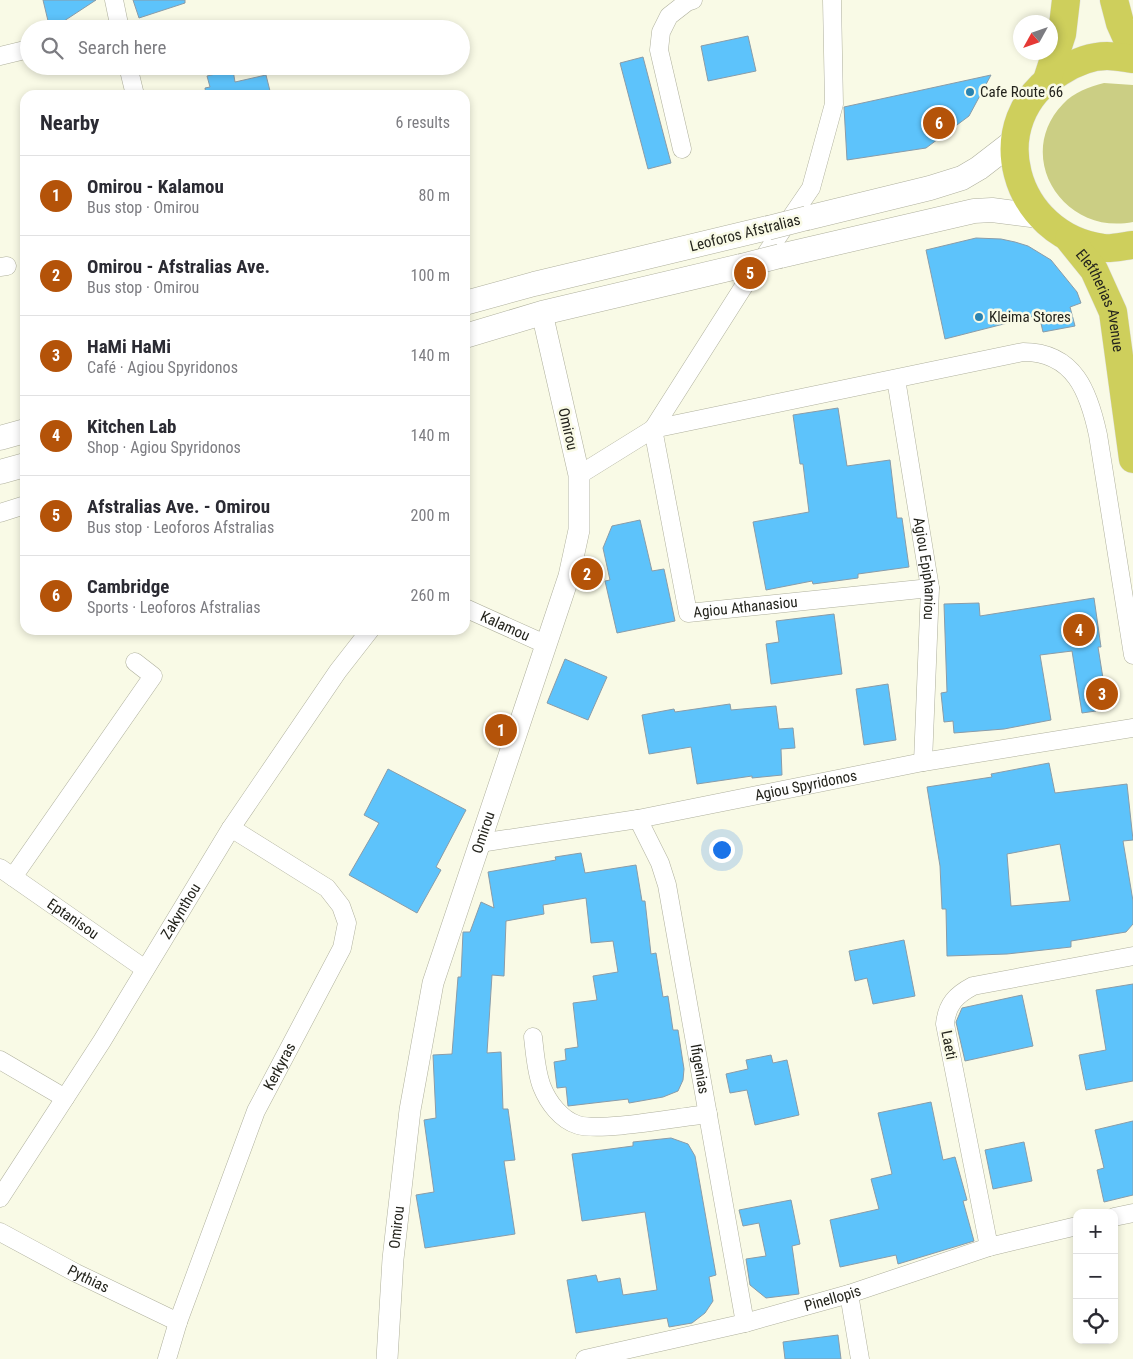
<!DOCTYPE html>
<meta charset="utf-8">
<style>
body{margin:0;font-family:"Roboto Condensed",sans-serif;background:#f7f7f7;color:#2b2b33}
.controls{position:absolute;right:15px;bottom:15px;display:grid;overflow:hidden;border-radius:10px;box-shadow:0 2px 8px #0003}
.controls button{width:45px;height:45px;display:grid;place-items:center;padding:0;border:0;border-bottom:1px solid #e1e1e2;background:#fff;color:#2b2b33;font:25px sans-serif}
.compass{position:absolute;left:1013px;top:15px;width:45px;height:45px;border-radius:50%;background:#fff;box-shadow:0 2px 8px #0003;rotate:230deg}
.you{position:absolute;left:721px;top:849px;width:18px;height:18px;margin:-12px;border:4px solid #fff;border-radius:50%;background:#1a73e8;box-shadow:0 0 0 8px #1a73e833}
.badge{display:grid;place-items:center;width:32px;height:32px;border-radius:50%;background:#b45309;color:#fff;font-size:16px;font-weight:700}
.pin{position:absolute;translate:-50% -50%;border:2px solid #fff;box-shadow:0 1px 5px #0006}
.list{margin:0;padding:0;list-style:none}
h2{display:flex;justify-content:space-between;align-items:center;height:65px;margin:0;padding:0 20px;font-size:21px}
h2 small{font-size:16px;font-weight:400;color:#7c7c81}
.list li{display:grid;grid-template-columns:32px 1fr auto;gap:15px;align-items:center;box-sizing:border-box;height:80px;padding:0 20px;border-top:1px solid #e1e1e2}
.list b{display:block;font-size:19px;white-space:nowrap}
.list p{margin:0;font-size:16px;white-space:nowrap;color:#7c7c81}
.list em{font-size:16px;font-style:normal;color:#7c7c81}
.icon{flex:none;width:28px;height:28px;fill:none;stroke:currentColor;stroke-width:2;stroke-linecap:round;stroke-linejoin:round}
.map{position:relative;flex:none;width:1133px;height:1359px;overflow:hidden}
.search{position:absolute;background:#fff;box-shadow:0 2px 8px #0003;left:20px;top:20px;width:450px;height:55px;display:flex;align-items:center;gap:12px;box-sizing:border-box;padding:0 18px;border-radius:28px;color:#7c7c81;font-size:19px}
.panel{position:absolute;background:#fff;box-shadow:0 2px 8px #0003;left:20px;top:90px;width:450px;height:545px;border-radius:15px}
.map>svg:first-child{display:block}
.green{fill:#cbce84}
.building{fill:#5dc3fb;stroke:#8a9ca8;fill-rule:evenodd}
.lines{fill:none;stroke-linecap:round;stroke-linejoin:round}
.minor-casing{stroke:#afb09d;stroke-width:19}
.tertiary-casing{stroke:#afb09d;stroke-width:22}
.secondary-casing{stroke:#afb09d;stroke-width:25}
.trunk-casing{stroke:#e0e0df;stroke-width:29}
.minor{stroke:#fff;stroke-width:18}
.tertiary{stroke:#fff;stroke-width:21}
.secondary{stroke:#fff;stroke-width:24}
.trunk{stroke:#cecf5c;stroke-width:28}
.secondary-bridge-casing{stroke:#afb09d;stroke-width:25;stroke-linecap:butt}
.secondary-bridge{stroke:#fff;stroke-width:24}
.poi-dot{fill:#2983b1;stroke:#f9fae6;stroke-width:2}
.labels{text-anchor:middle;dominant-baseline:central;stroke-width:5;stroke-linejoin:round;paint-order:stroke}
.poi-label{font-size:15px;fill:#24241d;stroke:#f9fae6;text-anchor:start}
.street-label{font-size:15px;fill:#24241d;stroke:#f9fae6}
</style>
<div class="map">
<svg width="1133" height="1359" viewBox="0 0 1133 1359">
<rect width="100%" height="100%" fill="#f9fae6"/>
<path class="green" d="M1104 83 1133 85V222C1063 236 1013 156 1063 104 1074 92 1089 87 1104 83Z"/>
<g class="building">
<polygon points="43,0 96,0 64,21 49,25"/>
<polygon points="133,0 185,0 185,3 139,18"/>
<polygon points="748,36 756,71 708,81 701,46"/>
<polygon points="643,57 671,163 648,169 620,63"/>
<polygon points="233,70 235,82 266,75 271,95 206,95 205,88 210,87 207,76"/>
<polygon points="991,75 969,116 926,148 847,160 844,107"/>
<polygon points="976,238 1001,239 1015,242 1028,246 1051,260 1077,292 1081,303 1070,307 1075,326 1043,332 1039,315 945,339 926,250"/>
<polygon points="838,408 847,466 890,460 897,518 902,518 909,567 858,574 858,578 813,584 812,581 766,590 753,522 809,512 803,464 800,464 793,415"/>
<polygon points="640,520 652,571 664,569 675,621 617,633 605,581 610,580 603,548 612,526"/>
<polygon points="1094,598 1101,647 1098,647 1106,697 1096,711 1082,713 1072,651 1040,655 1051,720 1004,729 954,733 953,721 944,722 941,693 947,692 944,604 979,603 980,616"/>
<polygon points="834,614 842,674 771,684 766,644 779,642 776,621"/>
<polygon points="565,659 607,677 588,720 547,703"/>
<polygon points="888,684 896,740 864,745 856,689"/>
<polygon points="730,704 731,710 776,706 779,729 793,728 795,748 781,749 782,775 752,778 752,776 697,784 691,747 649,754 642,715 674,709 675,712"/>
<path d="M1049 763 1055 793 1127 784 1133 840 1123 841 1133 901V924L1126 932 1071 941V947L1007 954 947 956 946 909H942L940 866 927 787 992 777 991 774ZM1060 844 1070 901 1011 906 1007 854Z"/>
<polygon points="388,769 466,810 436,867 441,870 417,913 349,875 379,823 364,815"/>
<polygon points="581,853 585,873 636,865 642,901 645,901 651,954 656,953 663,997 668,996 673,1030 678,1030 684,1069 683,1080 678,1091 663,1097 629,1103 628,1099 568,1106 566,1087 557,1088 554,1062 566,1060 565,1049 578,1047 573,1003 597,1000 593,976 618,972 613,941 591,943 586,898 543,905 544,914 506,921 504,976 492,975 487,1053 501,1052 503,1109 508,1109 515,1160 504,1161 515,1234 425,1248 416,1195 434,1192 424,1120 436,1118 433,1055 452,1054 458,977 461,977 463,932 470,932 481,902 494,908 488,872 556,860 555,857"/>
<polygon points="904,940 915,996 873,1004 867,978 855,981 849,951"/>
<polygon points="1133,984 1133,1081 1086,1090 1079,1055 1106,1050 1096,990"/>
<polygon points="1022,995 1033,1046 965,1061 956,1022 962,1008"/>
<polygon points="771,1055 773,1063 787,1060 799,1115 755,1125 747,1090 730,1093 726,1074 748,1069 746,1060"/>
<polygon points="931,1102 943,1160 955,1157 967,1200 963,1201 974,1241 898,1264 896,1255 840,1267 830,1220 879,1209 871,1179 892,1174 878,1113"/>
<polygon points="1133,1121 1133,1195 1104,1202 1097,1170 1104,1168 1095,1130"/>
<polygon points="671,1138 688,1144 695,1156 716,1275 709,1277 713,1301 705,1313 692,1323 669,1327 667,1318 576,1333 567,1280 596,1275 598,1282 620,1278 623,1295 657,1290 645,1212 582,1221 572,1154 633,1146 633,1142"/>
<polygon points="1024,1142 1032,1181 993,1189 985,1150"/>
<polygon points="791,1200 800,1244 792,1246 799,1294 766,1298 750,1285 746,1259 766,1256 759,1223 743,1226 739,1210"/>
<polygon points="838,1335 841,1359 785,1359 783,1342"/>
</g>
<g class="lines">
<g class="minor-casing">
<g id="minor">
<polyline points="114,0 120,29"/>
<polyline points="0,56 29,49"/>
<polyline points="128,66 135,95"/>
<polyline points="682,149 659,50 661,32 669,16 687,2 693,0"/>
<polyline points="0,267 7,266"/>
<path id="s1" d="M896 379 930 588 923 762"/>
<polyline points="653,429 742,289 811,188 834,104 832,0"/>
<path id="s2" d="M653 429 688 613 930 588"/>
<path d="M579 475 653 429 1023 352C1075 352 1089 393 1098 435L1133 655"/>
<polyline points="0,513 25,505"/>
<path id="s3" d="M465 608 545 644"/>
<path id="s4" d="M638 819 660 863 667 885 745 1323"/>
<path id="s5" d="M480 843 638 819 923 762 1133 728"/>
<path id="s6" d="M0 868 145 969"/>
<polyline points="13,877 153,676 135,662"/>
<path d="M533 1037C535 1053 536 1072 542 1087 548 1102 561 1120 578 1125 602 1132 679 1117 708 1114"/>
<polyline points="0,1060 65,1098"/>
<path id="s7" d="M0 1198 102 1041 231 828 338 671 370 630"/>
<polyline points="1114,1217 1133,1213"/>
<path id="s8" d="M0 1232 76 1273 178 1322"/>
<path d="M989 1247 945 1024C947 1004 956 995 973 986L1133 956"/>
<polyline points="849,1294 860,1359"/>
<path id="s9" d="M167 1359 178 1322 256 1111 342 948 347 923 341 906 327 888 231 828"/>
<path id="s10" d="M585 1359 745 1323 849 1294 989 1247 1077 1226"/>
</g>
</g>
<g class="tertiary-casing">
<g id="tertiary">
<path id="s11" d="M387 1359 393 1259 410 1110 433 983 569 576 579 530V475L542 313"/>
</g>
</g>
<g class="secondary-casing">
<g id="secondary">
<polyline points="807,218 930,188 962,178 979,168 1014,141"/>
<polyline points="780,256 974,211 992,210 1039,216"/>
<polyline points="465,303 534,284 768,228"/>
<polyline points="465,336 542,313 741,266"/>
<polyline points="0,438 25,431"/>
<polyline points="0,472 25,465"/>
</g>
</g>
<g class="trunk-casing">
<g id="trunk">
<polyline points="1114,0 1120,23 1133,52"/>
<path d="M1133 59C1125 58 1115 56 1107 56 1090 56 1074 63 1060 72 980 120 1013 236 1103 248 1112 249 1124 246 1133 245"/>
<polyline points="1047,80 1062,34 1066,0"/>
<path id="s12" d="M1069 239 1094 270 1113 312 1133 459"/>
</g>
</g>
<use href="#minor" class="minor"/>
<use href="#tertiary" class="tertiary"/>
<use href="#secondary" class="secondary"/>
<use href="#trunk" class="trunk"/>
<g class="secondary-bridge-casing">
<g id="secondary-bridge">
<polyline points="768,228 807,218"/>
<polyline points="741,266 780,256"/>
</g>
</g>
<use href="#secondary-bridge" class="secondary-bridge"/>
</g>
<g class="poi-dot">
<circle cx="970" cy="92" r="5"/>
<circle cx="979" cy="317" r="5"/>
</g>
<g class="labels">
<g class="poi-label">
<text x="980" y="92">Cafe Route 66</text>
<text x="989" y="317">Kleima Stores</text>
</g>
<g class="street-label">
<text transform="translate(745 233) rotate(-14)">Leoforos Afstralias</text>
<text stroke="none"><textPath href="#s12" startOffset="71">Eleftherias Avenue</textPath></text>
<text transform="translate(568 429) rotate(77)">Omirou</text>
<text stroke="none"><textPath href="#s1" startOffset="192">Agiou Epiphaniou</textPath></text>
<text stroke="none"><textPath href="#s2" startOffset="245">Agiou Athanasiou</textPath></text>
<text stroke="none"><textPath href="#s3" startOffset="44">Kalamou</textPath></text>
<text stroke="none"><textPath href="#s5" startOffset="331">Agiou Spyridonos</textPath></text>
<text stroke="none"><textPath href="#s11" startOffset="538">Omirou</textPath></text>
<text stroke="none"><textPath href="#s7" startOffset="339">Zakynthou</textPath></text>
<text stroke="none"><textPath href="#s6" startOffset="89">Eptanisou</textPath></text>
<text transform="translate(949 1045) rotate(79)">Laeti</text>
<text stroke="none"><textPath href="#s9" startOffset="314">Kerkyras</textPath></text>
<text stroke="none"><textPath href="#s4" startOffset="259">Ifigenias</textPath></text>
<text stroke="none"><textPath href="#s11" startOffset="132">Omirou</textPath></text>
<text stroke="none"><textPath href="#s8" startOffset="100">Pythias</textPath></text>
<text stroke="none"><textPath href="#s10" startOffset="255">Pinellopis</textPath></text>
</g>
</g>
</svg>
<div class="controls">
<button>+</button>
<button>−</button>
<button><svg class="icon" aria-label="locate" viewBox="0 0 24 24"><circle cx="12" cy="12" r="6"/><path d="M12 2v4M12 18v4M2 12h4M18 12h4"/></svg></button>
</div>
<svg class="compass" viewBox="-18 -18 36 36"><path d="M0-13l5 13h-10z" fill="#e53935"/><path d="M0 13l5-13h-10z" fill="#7c7c81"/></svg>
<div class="you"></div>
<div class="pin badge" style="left:501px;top:730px">1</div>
<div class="pin badge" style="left:587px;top:574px">2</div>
<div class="pin badge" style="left:1102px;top:694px">3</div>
<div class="pin badge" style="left:1079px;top:630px">4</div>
<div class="pin badge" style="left:750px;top:273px">5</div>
<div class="pin badge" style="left:939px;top:123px">6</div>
<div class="search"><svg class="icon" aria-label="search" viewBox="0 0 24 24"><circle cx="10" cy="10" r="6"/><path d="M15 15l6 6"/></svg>Search here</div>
<section class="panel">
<h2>Nearby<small>6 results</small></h2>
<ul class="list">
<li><span class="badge">1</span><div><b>Omirou - Kalamou</b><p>Bus stop · Omirou</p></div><em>80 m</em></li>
<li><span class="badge">2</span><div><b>Omirou - Afstralias Ave.</b><p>Bus stop · Omirou</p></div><em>100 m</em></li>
<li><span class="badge">3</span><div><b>HaMi HaMi</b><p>Café · Agiou Spyridonos</p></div><em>140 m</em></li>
<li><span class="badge">4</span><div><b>Kitchen Lab</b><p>Shop · Agiou Spyridonos</p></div><em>140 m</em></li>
<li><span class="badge">5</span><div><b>Afstralias Ave. - Omirou</b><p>Bus stop · Leoforos Afstralias</p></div><em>200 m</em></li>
<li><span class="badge">6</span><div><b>Cambridge</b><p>Sports · Leoforos Afstralias</p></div><em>260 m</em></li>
</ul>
</section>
</div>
